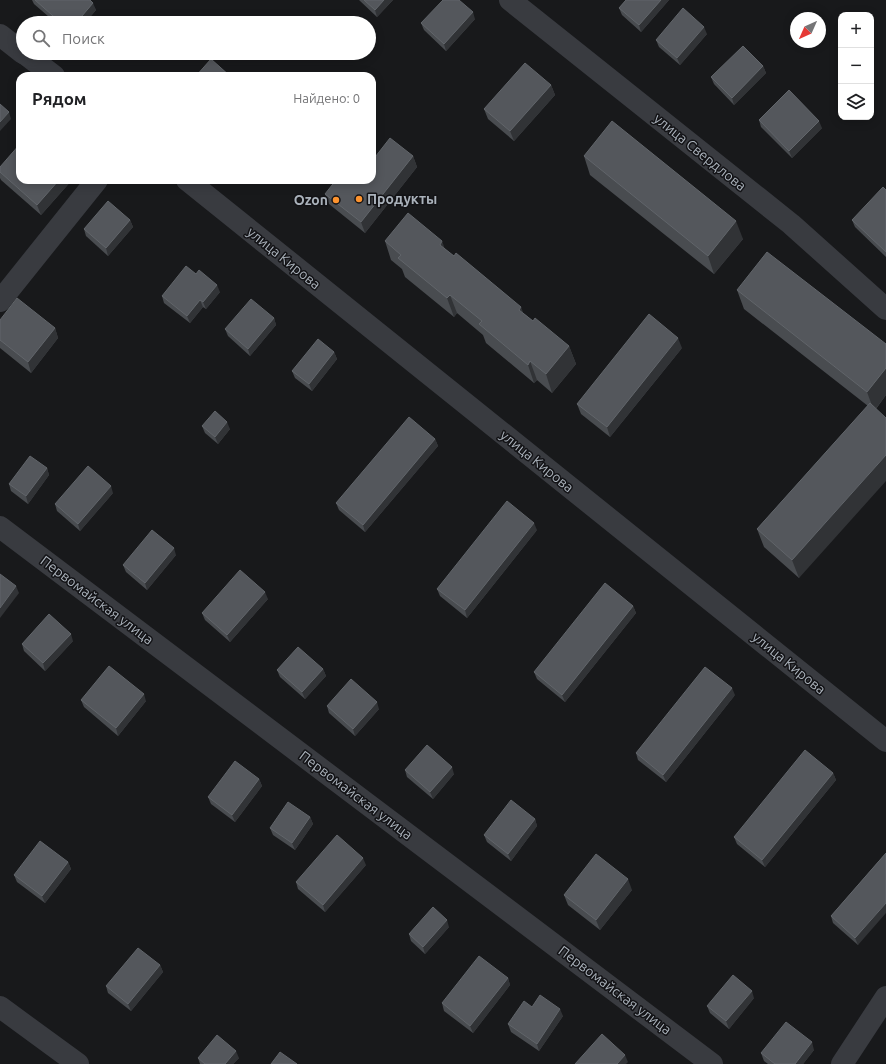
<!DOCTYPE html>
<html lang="ru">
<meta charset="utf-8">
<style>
body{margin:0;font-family:Ubuntu,sans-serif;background:#f2f2f2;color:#202124}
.controls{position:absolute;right:12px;top:12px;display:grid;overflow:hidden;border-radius:8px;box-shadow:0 2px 10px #0003}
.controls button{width:36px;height:36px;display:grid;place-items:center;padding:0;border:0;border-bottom:1px solid #e0e0e0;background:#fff;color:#202124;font:20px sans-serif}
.compass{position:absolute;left:790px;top:12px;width:36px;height:36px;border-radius:50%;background:#fff;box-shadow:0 2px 10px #0003;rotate:225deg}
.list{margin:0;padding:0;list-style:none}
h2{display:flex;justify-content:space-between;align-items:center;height:52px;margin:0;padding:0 16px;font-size:17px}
h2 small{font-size:13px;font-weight:400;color:#757577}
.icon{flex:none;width:22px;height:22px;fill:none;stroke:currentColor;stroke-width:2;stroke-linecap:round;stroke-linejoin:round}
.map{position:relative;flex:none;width:886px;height:1064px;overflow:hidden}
.search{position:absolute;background:#fff;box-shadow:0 2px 10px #0003;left:16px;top:16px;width:360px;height:44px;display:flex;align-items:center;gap:10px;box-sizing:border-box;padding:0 14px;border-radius:22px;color:#757577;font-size:15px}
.panel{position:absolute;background:#fff;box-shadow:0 2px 10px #0003;left:16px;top:72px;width:360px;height:112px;border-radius:12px}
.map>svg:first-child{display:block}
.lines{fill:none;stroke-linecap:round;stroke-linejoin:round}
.minor{stroke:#393b40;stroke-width:22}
.wall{fill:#494c50}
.shaded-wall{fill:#313336}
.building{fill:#54575c;stroke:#61656a}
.poi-dot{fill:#fd932e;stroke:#131316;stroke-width:1.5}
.labels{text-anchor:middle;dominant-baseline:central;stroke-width:3;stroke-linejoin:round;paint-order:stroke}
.street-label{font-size:14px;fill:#aab2bb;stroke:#131316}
.poi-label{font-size:14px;font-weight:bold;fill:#aab2bb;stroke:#131316;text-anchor:start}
</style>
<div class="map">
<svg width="886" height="1064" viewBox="0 0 886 1064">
<rect width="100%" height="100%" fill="#18191b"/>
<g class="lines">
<g class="minor">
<polyline points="510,0 791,224 886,309"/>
<polyline points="0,35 23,53"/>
<polyline points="24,53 54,76"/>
<polyline points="187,180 886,741"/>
<polyline points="0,301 97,180"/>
<polyline points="0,527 712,1064"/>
<polyline points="0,1007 78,1064"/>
<polyline points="842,1064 886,997"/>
</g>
</g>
<g class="wall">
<polygon points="32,0 90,0 96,10 85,23 56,23 34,4"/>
<polygon points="359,0 393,0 377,17"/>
<polygon points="626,0 669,0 641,32 622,15 619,8"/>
<polygon points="475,19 446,51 424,30 421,23"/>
<polygon points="707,34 680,65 659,47 656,40"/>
<polygon points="763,66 766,73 734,105 714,84 711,77"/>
<polygon points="551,85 555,95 514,141 488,119 484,109"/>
<polygon points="759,120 822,128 792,158 761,127"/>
<polygon points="413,156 417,167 365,233 329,204 325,194"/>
<polygon points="584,156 743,239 714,274 590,175"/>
<polygon points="0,167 72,180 41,215 1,180 0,178"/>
<polygon points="886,190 886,257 855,227 852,220"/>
<polygon points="130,220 133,227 108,256 86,236 84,229"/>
<polygon points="385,241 445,249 533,321 569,346 576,364 552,393 537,380 534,383 486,343 483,335 457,313 454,317 405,277 402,269 391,260"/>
<polygon points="737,290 886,344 886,395 876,409 799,578 764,547 757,529 868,406 744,309"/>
<polygon points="220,292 206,309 203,307 190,323 164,303 162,296"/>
<polygon points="274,318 276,325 250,356 228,336 225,329"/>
<polygon points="0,320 55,328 58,338 31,373 0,348"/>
<polygon points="682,348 610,437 581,414 577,404"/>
<polygon points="334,352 337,359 312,391 295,378 292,371"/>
<polygon points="202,426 230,429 218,444 205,433"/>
<polygon points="435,439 438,446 365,532 339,510 336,503"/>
<polygon points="47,468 49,475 28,504 11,491 9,484"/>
<polygon points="113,493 80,531 57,511 55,504"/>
<polygon points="537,530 467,618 440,596 437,589"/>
<polygon points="176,555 147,590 126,572 123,565"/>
<polygon points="268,599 230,642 205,620 202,613"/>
<polygon points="633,606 636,613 565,702 537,679 534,672"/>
<polygon points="73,641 45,671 24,651 22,644"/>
<polygon points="323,669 326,676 305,699 280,677 277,670"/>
<polygon points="735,695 666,782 638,760 636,753"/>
<polygon points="81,700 146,701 118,736 84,707"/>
<polygon points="327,706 379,709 355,736 329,713"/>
<polygon points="405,770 454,774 433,799 407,777"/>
<polygon points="833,773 836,780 765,867 737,844 734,837"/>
<polygon points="259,779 262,786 235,822 211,804 208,797"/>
<polygon points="310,817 313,824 295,850 273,835 270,828"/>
<polygon points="535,819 537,826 511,861 487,842 484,835"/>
<polygon points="886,853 858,945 833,923 831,916"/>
<polygon points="68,862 71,869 45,903 17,882 14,875"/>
<polygon points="366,865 325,912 298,889 296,882"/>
<polygon points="632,890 600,930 568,905 564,895"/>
<polygon points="449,927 425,954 411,941 409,934"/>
<polygon points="160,965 163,972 131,1011 108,993 106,986"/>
<polygon points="508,978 510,985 473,1033 444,1011 442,1003"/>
<polygon points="754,998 729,1029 710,1013 707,1006"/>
<polygon points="532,1007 563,1016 539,1051 511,1032 508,1024"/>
<polygon points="814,1050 803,1064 768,1064 764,1061 761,1053"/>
<polygon points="198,1058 239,1058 233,1064 200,1064"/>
</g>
<g class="shaded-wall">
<polygon points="384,0 393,0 377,17 375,10"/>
<polygon points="661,0 669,0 641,32 639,25"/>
<polygon points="93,3 96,10 85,23 76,23"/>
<polygon points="473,12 475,19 446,51 444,44"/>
<polygon points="704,27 707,34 680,65 677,58"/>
<polygon points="763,66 766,73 734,105 732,98"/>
<polygon points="551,85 555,95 514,141 510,131"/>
<polygon points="9,112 11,119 0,131 0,122"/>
<polygon points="819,121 822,128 792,158 789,151"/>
<polygon points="413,156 417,167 365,233 361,222"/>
<polygon points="59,180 72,180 41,215 37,205"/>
<polygon points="130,220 133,227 108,256 106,248"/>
<polygon points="736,221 743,239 714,274 708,256"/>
<polygon points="442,241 449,260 440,245"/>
<polygon points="217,285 220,292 206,309 203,302"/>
<polygon points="450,295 457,313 454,317 447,298"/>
<polygon points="200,300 203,307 190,323 187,316"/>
<polygon points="521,307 528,325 519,310"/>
<polygon points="274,318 276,325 250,356 248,349"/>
<polygon points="55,328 58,338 31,373 28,362"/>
<polygon points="678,338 682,348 610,437 607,427"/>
<polygon points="569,346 576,364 552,393 546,374"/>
<polygon points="334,352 337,359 312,391 309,384"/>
<polygon points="530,361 537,380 534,383 528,365"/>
<polygon points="886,368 886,395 874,411 867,392"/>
<polygon points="227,422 230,429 218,444 215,437"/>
<polygon points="435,439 438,446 365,532 363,525"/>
<polygon points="886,455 886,481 799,578 792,560"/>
<polygon points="47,468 49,475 28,504 26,496"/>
<polygon points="111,486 113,493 80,531 78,524"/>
<polygon points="534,523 537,530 467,618 465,610"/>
<polygon points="174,548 176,555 147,590 145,583"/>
<polygon points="16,586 19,593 0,618 0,608"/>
<polygon points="265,592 268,599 230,642 227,635"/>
<polygon points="633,606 636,613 565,702 562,695"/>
<polygon points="71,634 73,641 45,671 43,663"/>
<polygon points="323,669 326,676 305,699 302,692"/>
<polygon points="732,688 735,695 666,782 663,775"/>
<polygon points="144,694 146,701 118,736 116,728"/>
<polygon points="377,702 379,709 355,736 353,729"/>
<polygon points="452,767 454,774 433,799 430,792"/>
<polygon points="833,773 836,780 765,867 762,860"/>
<polygon points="259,779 262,786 235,822 232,815"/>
<polygon points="310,817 313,824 295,850 292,843"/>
<polygon points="535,819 537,826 511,861 508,854"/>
<polygon points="363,858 366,865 325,912 323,905"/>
<polygon points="68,862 71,869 45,903 42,896"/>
<polygon points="628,879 632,890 600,930 596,920"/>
<polygon points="886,903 886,913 858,945 855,938"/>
<polygon points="447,920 449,927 425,954 423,947"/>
<polygon points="160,965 163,972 131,1011 128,1004"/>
<polygon points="508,978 510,985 473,1033 470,1026"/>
<polygon points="752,991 754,998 729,1029 726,1021"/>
<polygon points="560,1009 563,1016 539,1051 537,1044"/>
<polygon points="812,1042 814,1050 803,1064 795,1064"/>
<polygon points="236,1051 239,1058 233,1064 225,1064"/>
<polygon points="625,1055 628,1062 626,1064 617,1064"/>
</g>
<g class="building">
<polygon points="35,0 90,0 93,3 76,23 61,23"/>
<polygon points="364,0 384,0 375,10"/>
<polygon points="443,0 459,0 473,12 444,44 421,23"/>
<polygon points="626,0 661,0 639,25 619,8"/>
<polygon points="683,8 704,27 677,58 656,40"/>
<polygon points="743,46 763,66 732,98 711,77"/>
<polygon points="211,59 230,76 196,76"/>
<polygon points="525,63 551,85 510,131 484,109"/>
<polygon points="789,90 819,121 789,151 759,120"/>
<polygon points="0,104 9,112 0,122"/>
<polygon points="612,121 736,221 708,256 584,156"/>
<polygon points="390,138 413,156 361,222 325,194 336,180 372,180 372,161"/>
<polygon points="20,144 20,180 59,180 37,205 0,172 0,167"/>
<polygon points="883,187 886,190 886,252 852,220"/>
<polygon points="108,201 130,220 106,248 84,229"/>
<polygon points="408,213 442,241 440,245 454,256 456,253 521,307 519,310 533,321 535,318 569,346 546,374 530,361 528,365 479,324 482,321 450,295 447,298 398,258 401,255 385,241"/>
<polygon points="767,252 886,344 886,368 867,392 737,290"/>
<polygon points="186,266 196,274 199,270 217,285 203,302 200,300 187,316 162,296"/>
<polygon points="17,298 55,328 28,362 0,340 0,320"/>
<polygon points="251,299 274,318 248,349 225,329"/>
<polygon points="649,314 678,338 607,427 577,404"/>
<polygon points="318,339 334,352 309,384 292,371"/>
<polygon points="870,403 886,418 886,455 792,560 757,529"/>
<polygon points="215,411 227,422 215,437 202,426"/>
<polygon points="409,417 435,439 363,525 336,503"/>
<polygon points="30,456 47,468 26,496 9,484"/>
<polygon points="88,466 111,486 78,524 55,504"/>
<polygon points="507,501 534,523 465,610 437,589"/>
<polygon points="152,530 174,548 145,583 123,565"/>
<polygon points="240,570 265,592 227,635 202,613"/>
<polygon points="0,574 16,586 0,608"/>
<polygon points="605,583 633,606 562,695 534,672"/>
<polygon points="49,614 71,634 43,663 22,644"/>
<polygon points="298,647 323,669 302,692 277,670"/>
<polygon points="109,666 144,694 116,728 81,700"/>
<polygon points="705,667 732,688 663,775 636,753"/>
<polygon points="351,679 377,702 353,729 327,706"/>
<polygon points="427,745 452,767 430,792 405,770"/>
<polygon points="805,750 833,773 762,860 734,837"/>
<polygon points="235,761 259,779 232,815 208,797"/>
<polygon points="511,800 535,819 508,854 484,835"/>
<polygon points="288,802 310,817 292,843 270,828"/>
<polygon points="337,835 363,858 323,905 296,882"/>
<polygon points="40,841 68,862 42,896 14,875"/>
<polygon points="886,853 886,903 855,938 831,916"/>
<polygon points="596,854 628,879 596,920 564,895"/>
<polygon points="433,907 447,920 423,947 409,934"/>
<polygon points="138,948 160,965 128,1004 106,986"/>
<polygon points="479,956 508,978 470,1026 442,1003"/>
<polygon points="733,975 752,991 726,1021 707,1006"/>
<polygon points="540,995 560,1009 537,1044 508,1024 524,1001 532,1007"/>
<polygon points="786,1022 812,1042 795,1064 775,1064 761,1053"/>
<polygon points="602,1034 625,1055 617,1064 575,1064"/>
<polygon points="217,1035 236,1051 225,1064 205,1064 198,1058"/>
<polygon points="280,1052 297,1064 271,1064"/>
</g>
<g class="poi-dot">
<circle cx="359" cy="199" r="4"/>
<circle cx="336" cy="200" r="4"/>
</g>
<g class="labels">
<g class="street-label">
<text transform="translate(700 152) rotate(39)">улица Свердлова</text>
<text transform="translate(284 258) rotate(39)">улица Кирова</text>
<text transform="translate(537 461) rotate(39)">улица Кирова</text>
<text transform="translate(97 600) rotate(37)">Первомайская улица</text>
<text transform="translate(789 663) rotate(39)">улица Кирова</text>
<text transform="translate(356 795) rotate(37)">Первомайская улица</text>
<text transform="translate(615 990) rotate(37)">Первомайская улица</text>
</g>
<g class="poi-label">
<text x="367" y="199">Продукты</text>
<text x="328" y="200" text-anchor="end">Ozon</text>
</g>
</g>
</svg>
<div class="controls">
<button>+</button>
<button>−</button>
<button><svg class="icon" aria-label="layers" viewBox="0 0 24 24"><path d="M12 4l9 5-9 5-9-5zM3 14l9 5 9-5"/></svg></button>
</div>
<svg class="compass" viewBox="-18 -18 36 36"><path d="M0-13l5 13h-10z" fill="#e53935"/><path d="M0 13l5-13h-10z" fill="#757577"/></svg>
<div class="search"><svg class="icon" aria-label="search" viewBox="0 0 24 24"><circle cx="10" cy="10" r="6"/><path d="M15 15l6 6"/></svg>Поиск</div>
<section class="panel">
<h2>Рядом<small>Найдено: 0</small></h2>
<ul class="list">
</ul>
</section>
</div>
